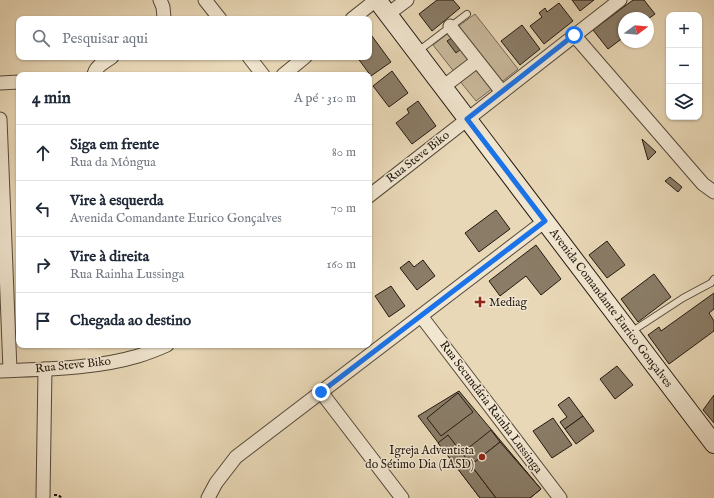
<!DOCTYPE html>
<html lang="pt">
<meta charset="utf-8">
<style>
body{margin:0;font-family:"IM FELL English",serif;background:#f6f6f7;color:#1f2937}
.controls{position:absolute;right:12px;top:12px;display:grid;overflow:hidden;border-radius:8px;box-shadow:0 1px 3px #0004}
.controls button{width:36px;height:36px;display:grid;place-items:center;padding:0;border:0;border-bottom:1px solid #e0e1e3;background:#fff;color:#1f2937;font:20px sans-serif}
.compass{position:absolute;left:618px;top:12px;width:36px;height:36px;border-radius:50%;background:#fff;box-shadow:0 1px 3px #0004;rotate:74deg}
.stop{position:absolute;width:12px;height:12px;margin:-9px;border:3px solid #1a73e8;border-radius:50%;background:#fff}
.stop.end{background:#1a73e8;border-color:#fff;box-shadow:0 1px 4px #0008}
.list{margin:0;padding:0;list-style:none}
h2{display:flex;justify-content:space-between;align-items:center;height:52px;margin:0;padding:0 16px;font-size:17px}
h2 small{font-size:13px;font-weight:400;color:#747a83}
.list li{display:grid;grid-template-columns:26px 1fr auto;gap:12px;align-items:center;box-sizing:border-box;height:56px;padding:0 16px;border-top:1px solid #e0e1e3}
.list b{display:block;font-size:15px;white-space:nowrap}
.list p{margin:0;font-size:13px;white-space:nowrap;color:#747a83}
.list em{font-size:13px;font-style:normal;color:#747a83}
.icon{flex:none;width:22px;height:22px;fill:none;stroke:currentColor;stroke-width:2;stroke-linecap:round;stroke-linejoin:round}
.map{position:relative;flex:none;width:714px;height:498px;overflow:hidden}
.search{position:absolute;background:#fff;box-shadow:0 1px 3px #0004;left:16px;top:16px;width:356px;height:44px;display:flex;align-items:center;gap:10px;box-sizing:border-box;padding:0 14px;border-radius:8px;color:#747a83;font-size:15px}
.panel{position:absolute;background:#fff;box-shadow:0 1px 3px #0004;left:16px;top:72px;width:356px;height:276px;border-radius:8px}
.map>svg:first-child{display:block}
.green{fill:#c8b89b;stroke:#766856}
.building{fill:#8a7c67;stroke:#241911}
.lines{fill:none;stroke-linecap:round;stroke-linejoin:round}
.lane-casing{stroke:#55493a;stroke-width:8}
.street-casing{stroke:#55493a;stroke-width:15}
.secondary-casing{stroke:#241911;stroke-width:20}
.path{stroke:#241911;stroke-width:2;stroke-dasharray:3 2;stroke-linecap:butt}
.lane{stroke:#f1e6d0;stroke-width:6}
.street{stroke:#f1e6d0;stroke-width:13}
.secondary{stroke:#f1e6d0;stroke-width:18}
.route{stroke:#1a73e8;stroke-width:5}
.poi-dot{fill:#8f2418;stroke:#f1e6d0;stroke-width:1.5}
.labels{text-anchor:middle;dominant-baseline:central;stroke-width:3;stroke-linejoin:round;paint-order:stroke}
.street-label{font-size:12px;fill:#241911;stroke:#f1e6d0}
.poi-label{font-size:12px;fill:#241911;stroke:#f1e6d0;text-anchor:start}
</style>
<div class="map">
<svg width="714" height="498" viewBox="0 0 714 498">
<rect width="100%" height="100%" fill="#e9d8b7"/>
<filter id="stains"><feTurbulence type="fractalNoise" baseFrequency=".005" numOctaves="4"/><feColorMatrix values="0 0 0 0 .2 0 0 0 0 .09 0 0 0 0 .02 0 0 0 .5 -.17"/></filter>
<radialGradient id="worn" r=".72"><stop offset=".6" stop-color="#630" stop-opacity="0"/><stop offset="1" stop-color="#630" stop-opacity=".3"/></radialGradient>
<g class="green">
<polygon points="475,14 518,69 499,84 456,28"/>
<polygon points="450,32 471,60 455,73 433,45"/>
<polygon points="476,66 493,88 476,101 459,80"/>
</g>
<g class="building">
<polygon points="437,0 453,0 460,8 432,31 419,14"/>
<polygon points="572,0 594,0 580,11"/>
<polygon points="633,0 644,0 655,14 648,19 624,18 624,37 608,49 593,30"/>
<polygon points="559,3 573,21 544,44 530,26 542,17 539,13 545,8 547,12"/>
<polygon points="522,25 540,49 520,65 501,41"/>
<polygon points="369,32 391,62 371,76 357,57 369,57"/>
<polygon points="453,37 462,48 456,53 447,41"/>
<polygon points="392,71 408,93 389,107 373,86"/>
<polygon points="418,101 436,126 412,144 396,123 409,113 407,109"/>
<polygon points="642,139 656,152 648,160"/>
<polygon points="670,177 682,187 678,192 665,181"/>
<polygon points="496,210 510,229 479,252 465,233"/>
<polygon points="607,241 625,265 607,278 589,255"/>
<polygon points="536,245 561,279 541,295 526,276 500,296 489,281"/>
<polygon points="423,260 435,276 417,290 400,268 409,261 414,267"/>
<polygon points="654,274 671,297 638,322 621,299"/>
<polygon points="391,286 405,306 389,317 375,296"/>
<polygon points="714,293 714,309 709,313 714,321 714,331 669,364 648,335 659,327 661,331"/>
<polygon points="617,366 633,385 615,399 600,379"/>
<polygon points="459,391 541,489 530,498 480,498 418,416"/>
<polygon points="458,393 473,412 441,436 427,418"/>
<polygon points="714,395 714,423 703,410"/>
<polygon points="569,397 583,416 565,429 560,422 567,417 558,405"/>
<polygon points="583,416 594,431 576,444 565,429"/>
<polygon points="553,418 572,445 552,458 533,431"/>
<polygon points="491,430 500,442 471,465 462,453"/>
<polygon points="448,435 471,465 496,498 480,498 438,443"/>
<polygon points="500,442 541,489 530,498 496,498 471,465"/>
</g>
<g class="lines">
<g class="lane-casing">
<g id="lane">
<polyline points="417,52 467,14"/>
<polyline points="631,332 683,298 711,283 714,279"/>
</g>
</g>
<g class="street-casing">
<g id="street">
<polyline points="160,0 163,7 164,18 163,19"/>
<polyline points="205,0 220,19"/>
<polyline points="388,14 407,0"/>
<polyline points="352,19 376,0"/>
<polyline points="450,26 502,92"/>
<polyline points="574,35 703,184 714,192"/>
<polyline points="249,57 263,75"/>
<path d="M94 75C95 66 105 62 112 57"/>
<polyline points="283,75 305,57"/>
<polyline points="0,83 19,82"/>
<polyline points="443,87 477,61"/>
<polyline points="0,119 10,370"/>
<polyline points="369,196 620,0"/>
<polyline points="421,316 560,498"/>
<path d="M0 371C46 369 94 369 138 356 148 353 158 349 167 345"/>
<polyline points="321,392 402,498"/>
<polyline points="43,496 45,369"/>
<polyline points="208,498 216,483 236,457 545,221"/>
</g>
</g>
<g class="secondary-casing">
<polyline id="secondary" points="377,0 714,444"/>
</g>
<polyline class="path" points="54,495 58,495 62,498"/>
<use href="#lane" class="lane"/>
<use href="#street" class="street"/>
<use href="#secondary" class="secondary"/>
</g>
<g class="lines">
<polyline class="route" points="321,392 545,221 467,119 574,35"/>
</g>
<g class="poi-dot">
<path d="M478 296h4v4h4v4h-4v4h-4v-4h-4v-4h4z"/>
<circle cx="482" cy="457" r="4"/>
</g>
<g class="labels">
<g class="street-label">
<text transform="translate(418 157) rotate(-38)">Rua Steve Biko</text>
<text transform="translate(611 308) rotate(53)">Avenida Comandante Eurico Gonçalves</text>
<text transform="translate(73 365) rotate(-6)">Rua Steve Biko</text>
<text transform="translate(491 407) rotate(53)">Rua Secundária Rainha Lussinga</text>
</g>
<g class="poi-label">
<text x="489" y="302">Mediag</text>
<text x="474" y="450" text-anchor="end">Igreja Adventista<tspan x="474" dy="14">do Sétimo Dia (IASD)</tspan></text>
</g>
</g>
<rect width="100%" height="100%" filter="url(#stains)"/>
<rect width="100%" height="100%" fill="url(#worn)"/>
</svg>
<div class="controls">
<button>+</button>
<button>−</button>
<button><svg class="icon" aria-label="layers" viewBox="0 0 24 24"><path d="M12 4l9 5-9 5-9-5zM3 14l9 5 9-5"/></svg></button>
</div>
<svg class="compass" viewBox="-18 -18 36 36"><path d="M0-13l5 13h-10z" fill="#e53935"/><path d="M0 13l5-13h-10z" fill="#747a83"/></svg>
<div class="stop" style="left:574px;top:35px"></div>
<div class="stop end" style="left:321px;top:392px"></div>
<div class="search"><svg class="icon" aria-label="search" viewBox="0 0 24 24"><circle cx="10" cy="10" r="6"/><path d="M15 15l6 6"/></svg>Pesquisar aqui</div>
<section class="panel">
<h2>4 min<small>A pé · 310 m</small></h2>
<ul class="list">
<li><svg class="icon" aria-label="ahead" viewBox="0 0 24 24"><path d="M12 20V5M6 11l6-6 6 6"/></svg><div><b>Siga em frente</b><p>Rua da Môngua</p></div><em>80 m</em></li>
<li><svg class="icon" aria-label="left" viewBox="0 0 24 24"><path d="M17 20v-9H6M10 6l-5 5 5 5"/></svg><div><b>Vire à esquerda</b><p>Avenida Comandante Eurico Gonçalves</p></div><em>70 m</em></li>
<li><svg class="icon" aria-label="right" viewBox="0 0 24 24"><path d="M7 20v-9h11M14 6l5 5-5 5"/></svg><div><b>Vire à direita</b><p>Rua Rainha Lussinga</p></div><em>160 m</em></li>
<li><svg class="icon" aria-label="arrive" viewBox="0 0 24 24"><path d="M6 21V4h12l-3 4 3 4H6"/></svg><div><b>Chegada ao destino</b></div></li>
</ul>
</section>
</div>
